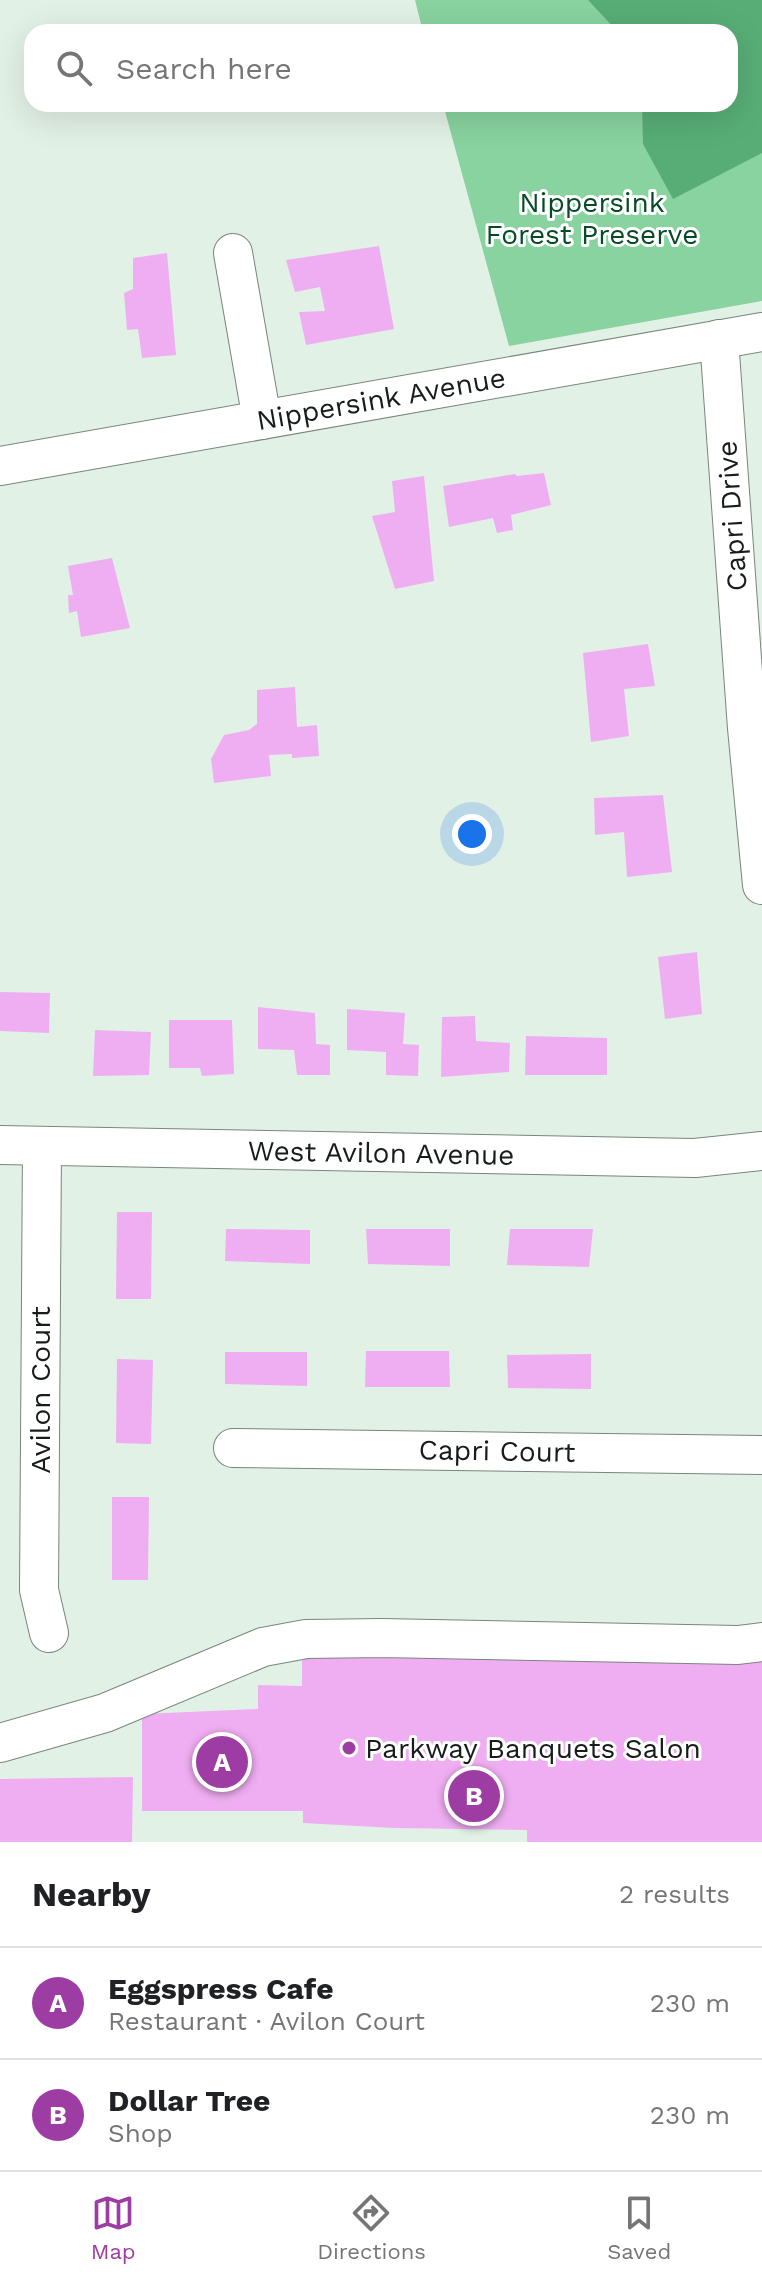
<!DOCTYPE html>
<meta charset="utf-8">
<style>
body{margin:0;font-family:"Work Sans",sans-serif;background:#f2f2f2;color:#202124}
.you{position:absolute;left:472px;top:834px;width:28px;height:28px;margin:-20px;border:6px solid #fff;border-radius:50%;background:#1a73e8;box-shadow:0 0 0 12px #1a73e833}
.badge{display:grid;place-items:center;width:52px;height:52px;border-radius:50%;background:#9d3ca3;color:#fff;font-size:26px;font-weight:700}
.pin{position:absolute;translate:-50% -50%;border:4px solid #fff;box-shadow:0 2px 8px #0006}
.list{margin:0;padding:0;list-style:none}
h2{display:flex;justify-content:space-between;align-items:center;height:104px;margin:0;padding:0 32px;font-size:34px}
h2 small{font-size:26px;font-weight:400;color:#757577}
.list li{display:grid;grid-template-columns:52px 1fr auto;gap:24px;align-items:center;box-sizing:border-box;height:112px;padding:0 32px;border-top:2px solid #e0e0e0}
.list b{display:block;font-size:30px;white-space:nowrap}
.list p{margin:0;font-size:26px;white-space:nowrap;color:#757577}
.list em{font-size:26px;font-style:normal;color:#757577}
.icon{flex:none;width:44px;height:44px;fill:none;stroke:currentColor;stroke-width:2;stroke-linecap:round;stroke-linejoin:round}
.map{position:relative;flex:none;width:762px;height:1842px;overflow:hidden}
.search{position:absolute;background:#fff;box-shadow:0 8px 32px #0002;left:24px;right:24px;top:24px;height:88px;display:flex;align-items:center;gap:20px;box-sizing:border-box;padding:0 28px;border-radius:24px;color:#757577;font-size:30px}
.sheet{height:328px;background:#fff}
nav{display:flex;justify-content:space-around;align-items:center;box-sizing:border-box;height:112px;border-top:2px solid #e0e0e0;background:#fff;font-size:22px;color:#757577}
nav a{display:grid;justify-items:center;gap:4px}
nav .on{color:#9d3ca3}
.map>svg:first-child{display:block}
.green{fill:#88d3a0}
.water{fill:#58ad76}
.building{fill:#f0aef2}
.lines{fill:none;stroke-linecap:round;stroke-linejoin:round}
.minor-casing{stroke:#78867b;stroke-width:40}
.minor{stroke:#fff;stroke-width:38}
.poi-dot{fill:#9d3ca3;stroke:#fff;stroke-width:3}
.labels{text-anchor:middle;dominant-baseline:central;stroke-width:6;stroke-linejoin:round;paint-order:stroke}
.park-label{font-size:28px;fill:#064a26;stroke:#fff}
.street-label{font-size:28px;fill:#171c18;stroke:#fff}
.poi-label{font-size:28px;fill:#171c18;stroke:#fff;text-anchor:start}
</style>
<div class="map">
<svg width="762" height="1842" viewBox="0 0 762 1842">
<rect width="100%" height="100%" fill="#e2f1e6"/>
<polygon class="green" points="415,0 762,0 762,301 509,346 443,104 730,104 730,32 423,32"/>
<polygon class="water" points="588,0 762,0 762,153 673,199 643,144 642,104 730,104 730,32 618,32"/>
<g class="building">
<polygon points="379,246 394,329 306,345 299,312 325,311 320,287 295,292 286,260"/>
<polygon points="167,253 176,355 142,358 138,329 127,330 124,293 133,289 133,258"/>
<polygon points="544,473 551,505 511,515 513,530 497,533 493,518 449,527 443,486 515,474 517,476"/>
<polygon points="424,476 434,581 395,589 372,516 395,512 392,481"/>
<polygon points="112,558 130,628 81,637 77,611 69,613 68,595 73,595 68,566"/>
<polygon points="648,644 655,686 624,689 629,736 591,742 583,653"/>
<polygon points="295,687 297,727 317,725 319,756 292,758 292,754 269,755 271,776 214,783 211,759 224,735 249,730 257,724 257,690"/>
<polygon points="663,795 672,872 627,877 624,832 595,835 594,798"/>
<polygon points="697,952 702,1014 665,1019 658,957"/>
<polygon points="0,992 50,993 49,1033 0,1031"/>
<polygon points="258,1007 315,1013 316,1044 330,1045 330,1075 297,1075 294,1050 258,1049"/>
<polygon points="347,1009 405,1013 403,1044 419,1045 418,1076 386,1075 386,1052 347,1050"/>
<polygon points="475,1016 476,1041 510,1043 509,1072 441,1077 442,1017"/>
<polygon points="169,1020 232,1020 234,1074 202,1076 200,1068 169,1068"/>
<polygon points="95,1030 151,1032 149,1075 93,1076"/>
<polygon points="526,1036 607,1038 607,1075 525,1075"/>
<polygon points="117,1212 152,1212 151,1299 116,1299"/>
<polygon points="226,1229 310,1230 310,1264 225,1261"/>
<polygon points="366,1229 450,1229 450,1266 368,1264"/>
<polygon points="510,1229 593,1229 589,1267 507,1265"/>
<polygon points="366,1351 449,1351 450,1387 365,1387"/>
<polygon points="225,1352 307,1352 307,1386 225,1384"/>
<polygon points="591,1354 591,1389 508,1388 507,1355"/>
<polygon points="117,1359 153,1360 151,1444 116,1443"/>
<polygon points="112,1497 149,1497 148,1580 112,1580"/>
<polygon points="302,1650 762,1659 762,1842 527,1842 527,1830 394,1828 303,1823 303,1811 142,1811 142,1714 258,1709 258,1685 302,1686"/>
<polygon points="133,1777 132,1842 0,1842 0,1779"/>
</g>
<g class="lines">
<g class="minor-casing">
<g id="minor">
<polyline points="233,253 262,420"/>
<polyline points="719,339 747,728 762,885"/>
<polyline points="0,466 762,332"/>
<polyline points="0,1145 695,1158 762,1151"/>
<polyline points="42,1146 39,1590 49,1633"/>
<polyline points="233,1448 762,1455"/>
<polyline points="0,1743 105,1713 263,1647 306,1639 381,1638 738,1645 762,1642"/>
</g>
</g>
<use href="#minor" class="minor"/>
</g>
<circle class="poi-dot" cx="349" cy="1748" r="8"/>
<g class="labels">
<g class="park-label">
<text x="592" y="202">Nippersink<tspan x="592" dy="32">Forest Preserve</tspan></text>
</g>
<g class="street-label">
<text transform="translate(381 399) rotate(-10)">Nippersink Avenue</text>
<text transform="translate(732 516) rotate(-94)">Capri Drive</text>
<text transform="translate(381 1153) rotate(1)">West Avilon Avenue</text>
<text transform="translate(40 1390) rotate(-90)">Avilon Court</text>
<text transform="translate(497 1451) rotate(1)">Capri Court</text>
</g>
<g class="poi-label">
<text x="365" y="1748">Parkway Banquets Salon</text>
</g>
</g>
</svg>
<div class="you"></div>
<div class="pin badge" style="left:222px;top:1762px">A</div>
<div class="pin badge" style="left:474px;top:1796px">B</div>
<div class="search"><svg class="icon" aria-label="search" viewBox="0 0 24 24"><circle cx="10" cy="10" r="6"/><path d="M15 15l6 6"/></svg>Search here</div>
</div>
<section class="sheet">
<h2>Nearby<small>2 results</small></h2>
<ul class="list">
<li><span class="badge">A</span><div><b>Eggspress Cafe</b><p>Restaurant · Avilon Court</p></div><em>230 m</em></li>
<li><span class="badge">B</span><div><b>Dollar Tree</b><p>Shop</p></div><em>230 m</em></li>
</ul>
</section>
<nav>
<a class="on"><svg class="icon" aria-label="map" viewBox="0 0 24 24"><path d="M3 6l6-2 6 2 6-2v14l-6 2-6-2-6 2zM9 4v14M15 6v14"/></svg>Map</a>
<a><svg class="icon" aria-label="directions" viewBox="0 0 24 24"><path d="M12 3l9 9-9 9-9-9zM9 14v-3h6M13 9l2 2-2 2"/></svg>Directions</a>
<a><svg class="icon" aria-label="saved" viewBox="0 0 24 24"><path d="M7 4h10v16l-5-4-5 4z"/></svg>Saved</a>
</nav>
